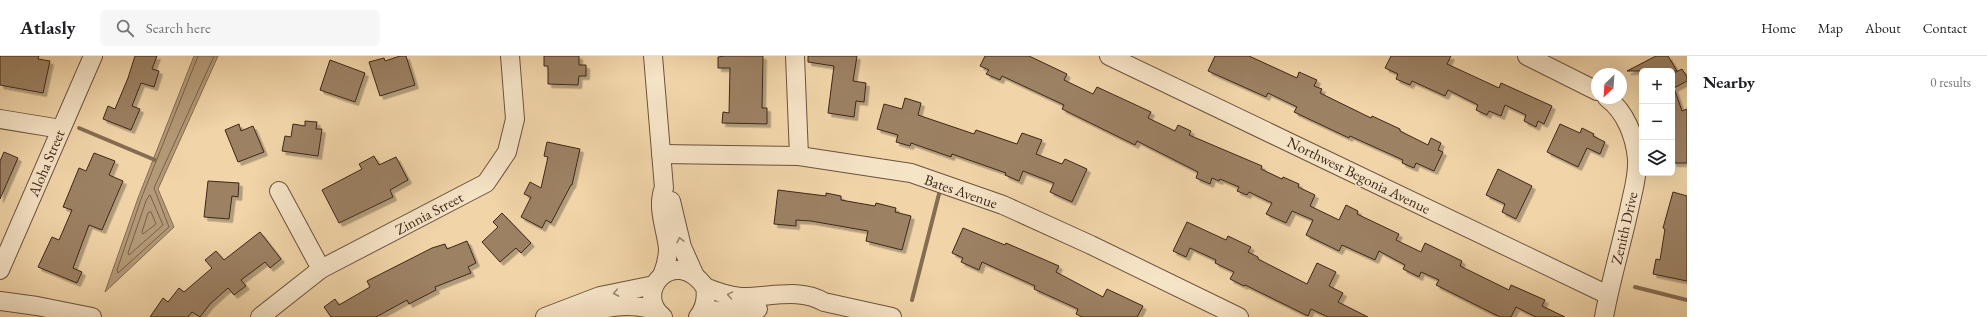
<!DOCTYPE html>
<meta charset="utf-8">
<style>
body{margin:0;font-family:"EB Garamond",serif;background:#f6f6f6;color:#202124}
.controls{position:absolute;right:12px;top:12px;display:grid;overflow:hidden;border-radius:6px;box-shadow:0 4px 16px #0002}
.controls button{width:36px;height:36px;display:grid;place-items:center;padding:0;border:0;border-bottom:1px solid #e0e0e0;background:#fff;color:#202124;font:20px sans-serif}
.compass{position:absolute;left:1591px;top:12px;width:36px;height:36px;border-radius:50%;background:#fff;box-shadow:0 4px 16px #0002;rotate:205deg}
.list{margin:0;padding:0;list-style:none}
h2{display:flex;justify-content:space-between;align-items:center;height:52px;margin:0;padding:0 16px;font-size:17px}
h2 small{font-size:13px;font-weight:400;color:#757577}
.icon{flex:none;width:22px;height:22px;fill:none;stroke:currentColor;stroke-width:2;stroke-linecap:round;stroke-linejoin:round}
.map{position:relative;flex:none;width:1687px;height:261px;overflow:hidden}
header{display:flex;align-items:center;gap:24px;box-sizing:border-box;height:56px;padding:0 20px;background:#fff;border-bottom:1px solid #e0e0e0}
header strong{font-size:19px}
nav{display:flex;gap:22px;margin-inline-start:auto;font-size:14px}
.search{width:280px;height:36px;background:#f6f6f6;display:flex;align-items:center;gap:10px;box-sizing:border-box;padding:0 14px;border-radius:6px;color:#757577;font-size:15px}
main{display:flex}
aside{flex:1;background:#fff}
.map>svg:first-child{display:block}
.water{fill:#b49a78;stroke:#856c52}
.lines{fill:none;stroke-linecap:round;stroke-linejoin:round}
.shore{stroke:#7a6048;stroke-width:1}
.stream{stroke:#856c52;stroke-width:4}
.building{fill:#9c8164;stroke:#3f2619;filter:url(#shadow)}
.minor-casing{stroke:#6c523d;stroke-width:20}
.minor{stroke:#f6e4c7;stroke-width:18}
.oneway{stroke:#9a8570}
.labels{text-anchor:middle;dominant-baseline:central;stroke-width:3;stroke-linejoin:round;paint-order:stroke}
.street-label{font-size:15px;fill:#3f2619;stroke:#f6e4c7}
</style>
<header>
<strong>Atlasly</strong>
<div class="search"><svg class="icon" aria-label="search" viewBox="0 0 24 24"><circle cx="10" cy="10" r="6"/><path d="M15 15l6 6"/></svg>Search here</div>
<nav><a>Home</a><a>Map</a><a>About</a><a>Contact</a></nav>
</header>
<main>
<div class="map">
<svg width="1687" height="261" viewBox="0 0 1687 261">
<defs>
<filter id="shadow"><feDropShadow dx="3.5" dy="3.5" stdDeviation="0" flood-color="#0004"/></filter>
</defs>
<rect width="100%" height="100%" fill="#f1d5a9"/>
<filter id="stains"><feTurbulence type="fractalNoise" baseFrequency=".005" numOctaves="4"/><feColorMatrix values="0 0 0 0 .2 0 0 0 0 .09 0 0 0 0 .02 0 0 0 .5 -.17"/></filter>
<radialGradient id="worn" r=".72"><stop offset=".6" stop-color="#630" stop-opacity="0"/><stop offset="1" stop-color="#630" stop-opacity=".3"/></radialGradient>
<polygon class="water" points="194,0 218,0 158,133 174,171 105,236 138,142"/>
<g class="lines">
<g class="shore">
<polyline points="198,0 141,143 117,214 118,217 169,171 154,132 214,0"/>
<polygon points="150,139 163,169 129,199 128,197 146,145"/>
<polygon points="151,156 156,168 143,178 142,176 148,157"/>
</g>
<g class="stream">
<polyline points="79,72 155,104"/>
<polyline points="1635,231 1687,244"/>
<polyline points="912,244 939,138"/>
</g>
</g>
<g class="building">
<polygon points="0,0 39,0 38,3 50,5 43,37 0,29"/>
<polygon points="135,0 157,0 152,13 159,15 154,31 141,27 132,50 140,53 131,74 103,63 108,50 115,53 128,22"/>
<polygon points="400,0 406,0 415,29 380,40 369,6 384,2 385,5"/>
<polygon points="544,0 579,0 579,9 586,9 586,20 579,20 578,29 548,28 548,10 544,10"/>
<polygon points="725,0 763,0 762,52 767,52 767,68 722,67 723,56 729,57 730,12 718,12 718,1"/>
<polygon points="808,0 857,0 853,25 866,27 864,46 856,45 854,61 828,57 834,10 808,6"/>
<polygon points="985,0 1029,0 1067,18 1064,24 1093,38 1097,31 1151,56 1148,62 1175,75 1178,69 1191,75 1189,79 1262,110 1261,113 1282,123 1283,121 1299,128 1298,131 1315,139 1310,150 1339,164 1346,149 1358,155 1357,158 1399,178 1396,184 1421,196 1425,187 1462,205 1460,210 1509,234 1511,229 1545,244 1542,250 1565,261 1536,261 1516,251 1511,261 1500,261 1436,229 1439,224 1421,216 1419,221 1403,213 1405,209 1379,195 1375,204 1342,189 1339,195 1306,179 1313,164 1292,155 1286,167 1266,158 1272,147 1249,136 1247,139 1237,135 1239,131 1220,123 1219,125 1212,122 1210,128 1196,122 1198,116 1137,85 1135,89 1062,53 1064,49 1002,20 1000,24 986,18 989,14 980,10"/>
<polygon points="1215,0 1249,0 1297,22 1299,16 1317,24 1314,30 1322,33 1320,37 1371,62 1372,60 1400,73 1400,75 1428,89 1431,82 1441,87 1438,94 1443,96 1434,115 1416,107 1414,112 1402,107 1403,104 1350,80 1349,82 1294,56 1297,51 1268,37 1266,41 1208,15"/>
<polygon points="1391,0 1451,0 1447,8 1499,32 1501,27 1552,50 1544,68 1538,65 1536,71 1524,65 1526,59 1505,49 1501,60 1489,55 1487,59 1476,54 1478,49 1448,34 1445,40 1412,25 1410,29 1396,23 1398,18 1385,12"/>
<polygon points="1656,0 1668,0 1677,15 1627,15"/>
<polygon points="330,4 365,17 355,46 320,34"/>
<polygon points="1682,13 1687,21 1687,25 1674,32 1682,55 1687,53 1687,107 1673,107 1672,18"/>
<polygon points="905,42 921,47 918,59 974,78 976,74 1017,88 1022,77 1042,84 1036,98 1062,108 1065,103 1087,113 1072,146 1050,136 1054,127 1023,115 1019,125 1005,119 1006,117 952,98 951,101 911,87 910,90 896,86 898,79 877,73 884,48 902,53"/>
<polygon points="305,65 317,66 316,73 322,73 318,100 282,95 285,80 291,81 293,68 305,70"/>
<polygon points="239,68 241,75 253,70 264,96 238,106 225,74"/>
<polygon points="1560,68 1580,77 1582,72 1594,78 1593,80 1605,86 1600,98 1587,92 1578,111 1547,96"/>
<polygon points="547,86 580,93 572,129 571,129 551,167 546,164 542,172 521,161 531,141 524,138 530,126 541,132 548,101 544,100"/>
<polygon points="4,96 18,102 0,143 0,105"/>
<polygon points="94,97 115,105 109,119 123,125 102,174 89,169 73,212 82,216 77,227 38,211 52,181 59,184 72,154 63,151 79,112 86,115"/>
<polygon points="374,100 379,109 396,101 408,124 390,134 393,141 339,167 322,134 362,113 359,108"/>
<polygon points="1498,113 1532,130 1516,163 1502,156 1505,148 1486,139"/>
<polygon points="208,125 239,127 238,141 232,140 229,163 204,161"/>
<polygon points="778,134 826,140 826,137 841,140 841,144 875,150 876,147 896,152 895,156 911,160 902,194 866,185 868,175 811,165 796,164 796,170 774,168"/>
<polygon points="1673,136 1687,140 1687,225 1653,218 1656,203 1660,204 1665,173 1663,172"/>
<polygon points="502,157 531,187 521,197 516,192 500,206 482,186 498,171 493,166"/>
<polygon points="1187,166 1226,184 1228,180 1251,191 1248,196 1258,201 1258,203 1307,228 1317,207 1336,216 1329,230 1343,237 1338,246 1368,261 1328,261 1311,253 1308,260 1245,229 1244,230 1230,223 1234,216 1215,207 1216,204 1190,192 1186,201 1173,195"/>
<polygon points="963,172 1005,189 1006,187 1059,210 1056,216 1103,241 1107,233 1143,250 1137,261 1082,261 1076,258 1078,253 1034,233 1035,230 982,206 979,214 961,206 963,202 952,197"/>
<polygon points="260,176 281,203 270,212 265,206 241,224 246,230 234,239 228,232 210,248 200,261 192,256 188,261 150,261 163,242 168,246 179,232 184,236 212,212 205,204 216,195 224,204"/>
<polygon points="467,185 476,207 468,211 471,217 435,231 436,234 409,248 407,244 376,261 331,261 324,251 335,243 339,249 370,231 367,225 432,192 445,188 447,193"/>
</g>
<g class="lines">
<g class="minor-casing">
<g id="minor">
<path d="M653 0 664 132C656 150 666 173 668 192 668 201 666 209 663 217"/>
<polyline points="795,0 799,100"/>
<polyline points="1109,0 1608,239"/>
<polyline points="1527,0 1597,35"/>
<polyline points="0,63 61,73"/>
<polyline points="661,98 799,100 911,117 1003,149 1091,189 1239,261"/>
<polyline points="279,135 321,213"/>
<polyline points="671,145 682,191 695,220"/>
<polyline points="0,214 93,0"/>
<path d="M705 231C717 236 728 240 741 241 768 242 799 231 824 246L892 261"/>
<polyline points="0,245 37,250 92,261"/>
<polyline points="703,255 758,253"/>
<polyline points="260,261 321,213 486,127 507,96 515,63 510,0"/>
<polyline points="545,261 600,240 654,229"/>
<path d="M576 261C603 251 627 246 655 254"/>
<path d="M663 261C632 237 674 188 705 231 707 242 705 252 698 261"/>
<path d="M1604 261C1611 222 1623 184 1631 145 1634 132 1638 117 1637 103 1635 81 1626 56 1607 42"/>
</g>
</g>
<use href="#minor" class="minor"/>
</g>
<defs><path id="oneway-chevron" d="M-2-3.5L2.5 0L-2 3.5" fill="none" stroke-width="1.6" stroke-linecap="round" stroke-linejoin="round"/></defs>
<g class="oneway">
<use href="#oneway-chevron" transform="translate(680 184) rotate(-103)"/>
<use href="#oneway-chevron" transform="translate(616 237) rotate(169)"/>
<use href="#oneway-chevron" transform="translate(730 239) rotate(-170)"/>
</g>
<g class="labels">
<g class="street-label">
<text transform="translate(46 107) rotate(-67)">Aloha Street</text>
<text transform="translate(1359 119) rotate(26)">Northwest Begonia Avenue</text>
<text transform="translate(961 135) rotate(19)">Bates Avenue</text>
<text transform="translate(429 157) rotate(-28)">Zinnia Street</text>
<text transform="translate(1624 172) rotate(-77)">Zenith Drive</text>
</g>
</g>
<rect width="100%" height="100%" filter="url(#stains)"/>
<rect width="100%" height="100%" fill="url(#worn)"/>
</svg>
<div class="controls">
<button>+</button>
<button>−</button>
<button><svg class="icon" aria-label="layers" viewBox="0 0 24 24"><path d="M12 4l9 5-9 5-9-5zM3 14l9 5 9-5"/></svg></button>
</div>
<svg class="compass" viewBox="-18 -18 36 36"><path d="M0-13l5 13h-10z" fill="#e53935"/><path d="M0 13l5-13h-10z" fill="#757577"/></svg>
</div>
<aside>
<h2>Nearby<small>0 results</small></h2>
<ul class="list">
</ul>
</aside>
</main>
